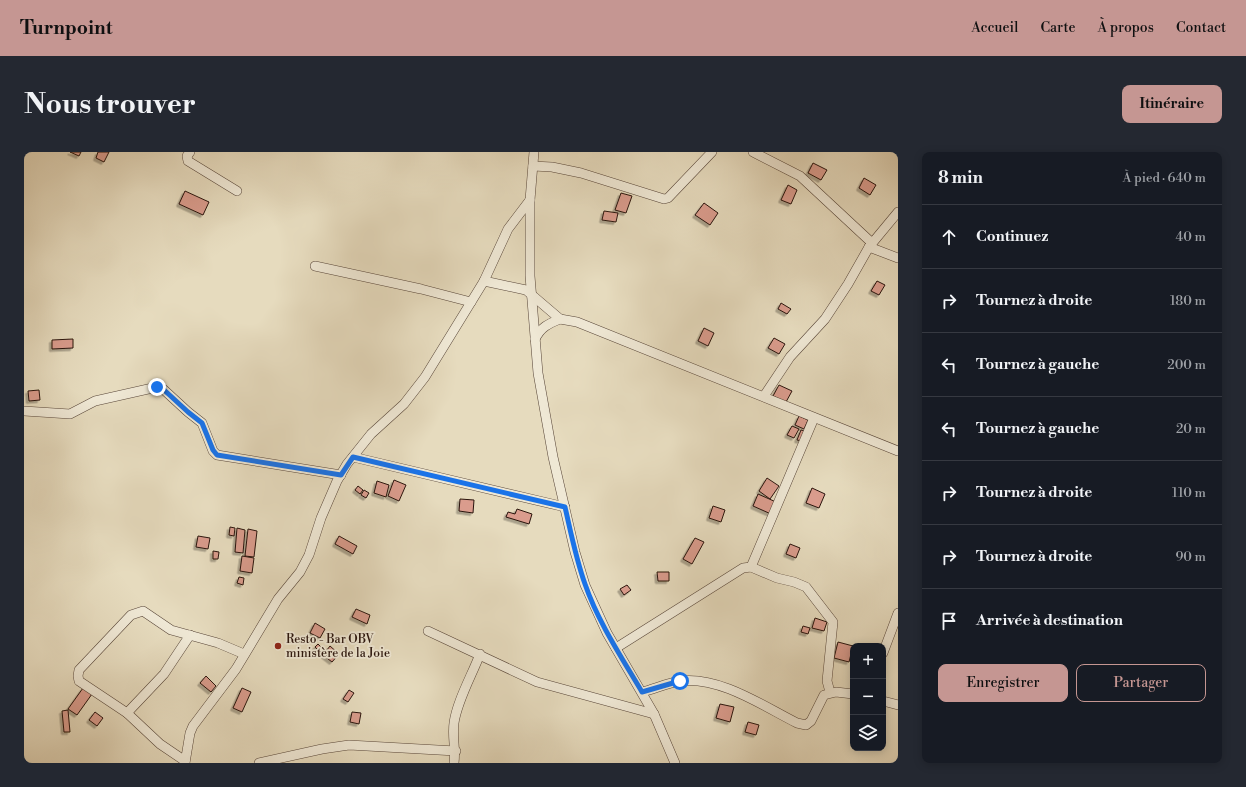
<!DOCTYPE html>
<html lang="fr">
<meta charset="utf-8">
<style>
body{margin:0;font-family:"Libre Bodoni",serif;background:#242831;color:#f1f3f6}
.controls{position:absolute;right:12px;bottom:12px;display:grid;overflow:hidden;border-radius:8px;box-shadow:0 2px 10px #0003}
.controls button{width:36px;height:36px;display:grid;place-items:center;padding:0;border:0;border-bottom:1px solid #363941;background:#171b24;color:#f1f3f6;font:20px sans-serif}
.stop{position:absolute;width:12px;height:12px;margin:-9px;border:3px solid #1a73e8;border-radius:50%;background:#fff}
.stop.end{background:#1a73e8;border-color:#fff;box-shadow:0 1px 4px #0008}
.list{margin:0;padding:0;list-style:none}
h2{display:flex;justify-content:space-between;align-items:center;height:52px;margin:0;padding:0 16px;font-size:17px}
h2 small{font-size:13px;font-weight:400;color:#9ea1a6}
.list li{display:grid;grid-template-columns:26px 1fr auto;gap:12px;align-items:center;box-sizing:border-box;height:64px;padding:0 16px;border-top:1px solid #363941}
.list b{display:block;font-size:15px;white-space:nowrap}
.list em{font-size:13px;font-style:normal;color:#9ea1a6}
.actions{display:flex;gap:8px;padding:12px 16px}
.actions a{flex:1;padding:9px 0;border:1px solid #c59692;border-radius:8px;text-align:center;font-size:14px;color:#c59692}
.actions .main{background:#c59692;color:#111}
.icon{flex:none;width:22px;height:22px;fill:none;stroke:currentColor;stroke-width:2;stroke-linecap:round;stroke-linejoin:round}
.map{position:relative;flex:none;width:874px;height:611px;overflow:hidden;border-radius:8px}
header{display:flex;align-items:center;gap:24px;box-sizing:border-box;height:56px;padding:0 20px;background:#c59692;color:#111}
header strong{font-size:19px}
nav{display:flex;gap:22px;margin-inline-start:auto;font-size:14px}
.intro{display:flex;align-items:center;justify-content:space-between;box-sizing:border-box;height:96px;padding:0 24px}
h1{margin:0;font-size:28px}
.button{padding:10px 18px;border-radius:8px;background:#c59692;color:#111;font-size:14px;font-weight:700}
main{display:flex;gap:24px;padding:0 24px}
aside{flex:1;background:#171b24;border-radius:8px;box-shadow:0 2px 10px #0003}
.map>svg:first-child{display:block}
.building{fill:#da9c8d;stroke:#29140d;filter:url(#shadow)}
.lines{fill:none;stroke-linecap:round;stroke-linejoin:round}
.street-casing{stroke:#584639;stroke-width:10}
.street{stroke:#efe8d5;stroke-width:9}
.route{stroke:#1a73e8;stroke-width:5}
.poi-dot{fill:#8f2418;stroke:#efe8d5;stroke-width:1.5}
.labels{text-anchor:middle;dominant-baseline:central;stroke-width:3.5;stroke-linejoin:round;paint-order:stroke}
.poi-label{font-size:12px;fill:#29140d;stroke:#efe8d5;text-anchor:start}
</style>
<header>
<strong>Turnpoint</strong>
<nav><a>Accueil</a><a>Carte</a><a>À propos</a><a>Contact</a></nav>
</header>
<div class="intro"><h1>Nous trouver</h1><a class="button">Itinéraire</a></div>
<main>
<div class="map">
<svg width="874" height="611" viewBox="0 0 874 611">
<defs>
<filter id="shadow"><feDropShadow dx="-2.5" dy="2.5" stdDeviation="0" flood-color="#0004"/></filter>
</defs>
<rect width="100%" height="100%" fill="#e6dbbe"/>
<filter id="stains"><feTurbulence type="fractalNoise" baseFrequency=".005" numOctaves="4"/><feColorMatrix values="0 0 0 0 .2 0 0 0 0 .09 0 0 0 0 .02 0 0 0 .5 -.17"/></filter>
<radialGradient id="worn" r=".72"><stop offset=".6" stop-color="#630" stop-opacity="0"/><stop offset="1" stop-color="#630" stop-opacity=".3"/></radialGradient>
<g class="building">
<polygon points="46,0 57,0 55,4"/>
<polygon points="74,0 85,0 80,10 72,6"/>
<polygon points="789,11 803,18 797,28 784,21"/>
<polygon points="840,26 852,33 846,43 835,36"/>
<polygon points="764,33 773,38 767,52 757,48"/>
<polygon points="161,39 185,50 179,63 155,52"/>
<polygon points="597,41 608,44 602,61 591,58"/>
<polygon points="680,51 694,61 686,73 671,63"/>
<polygon points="580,59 594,61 592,70 578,68"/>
<polygon points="853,129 861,133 855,143 847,139"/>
<polygon points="757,151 767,157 763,162 754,157"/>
<polygon points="680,176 690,181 684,194 674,189"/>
<polygon points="750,186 761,192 755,202 744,196"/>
<polygon points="49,187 49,196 28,197 28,188"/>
<polygon points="755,233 768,239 762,250 749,244"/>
<polygon points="15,238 16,248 5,249 4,239"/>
<polygon points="775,264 784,268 780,277 771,273"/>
<polygon points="768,274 775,277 770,286 763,283"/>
<polygon points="777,278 781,279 778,289 773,288"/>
<polygon points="743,326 755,334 746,347 735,339"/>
<polygon points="370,328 382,333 375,349 364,344"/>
<polygon points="353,329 365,333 362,345 350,341"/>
<polygon points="334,334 339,338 336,342 331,338"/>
<polygon points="788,336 801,342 795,356 782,351"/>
<polygon points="340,338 345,341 342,346 337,343"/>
<polygon points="734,342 752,350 747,362 729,354"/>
<polygon points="436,347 450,348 449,361 435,359"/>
<polygon points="689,354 701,358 697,370 685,366"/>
<polygon points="493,357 508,362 505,372 482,365 484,360 491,362"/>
<polygon points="206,375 211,376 210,384 205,383"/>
<polygon points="213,376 221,378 219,401 211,400"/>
<polygon points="224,377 233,379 230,405 221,404"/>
<polygon points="174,384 186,386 184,397 172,395"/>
<polygon points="315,384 333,394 329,402 311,392"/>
<polygon points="671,386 680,390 668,412 659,407"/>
<polygon points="766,392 776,396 772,406 762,402"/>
<polygon points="189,399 195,400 194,407 189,407"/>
<polygon points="218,404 230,406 228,421 216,419"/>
<polygon points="633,420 645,420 645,429 634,429"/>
<polygon points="215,425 220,426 219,433 213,431"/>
<polygon points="603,433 607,438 600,443 596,437"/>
<polygon points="332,457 346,463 343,472 328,465"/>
<polygon points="791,466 803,470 800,479 788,476"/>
<polygon points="291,471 301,477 296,486 286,481"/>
<polygon points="779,474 786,476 784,482 777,480"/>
<polygon points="814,490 829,494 825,510 810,506"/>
<polygon points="294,492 298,496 295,499 291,495"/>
<polygon points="306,494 315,502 308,510 299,503"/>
<polygon points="182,524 192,534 187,540 176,531"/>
<polygon points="59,536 68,542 53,563 44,557"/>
<polygon points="218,536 227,540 218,560 209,556"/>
<polygon points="325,538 330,541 324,550 319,547"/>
<polygon points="696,552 710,555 706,570 692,566"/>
<polygon points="44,558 46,580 40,580 38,559"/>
<polygon points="71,560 79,566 73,574 65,568"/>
<polygon points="328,560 337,561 335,572 326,570"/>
<polygon points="724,570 735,573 732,583 721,580"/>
</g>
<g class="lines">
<g class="street-casing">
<g id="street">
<polyline points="166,0 163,4 164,9 213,39"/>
<polyline points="510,0 506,48 506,124 514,221 529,305 551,400 561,433 583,481 630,562 651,611"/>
<polyline points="729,0 776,24 848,91"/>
<polyline points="509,14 528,15 557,21 640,47 644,46 688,0"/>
<polyline points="845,95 874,106"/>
<polyline points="291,114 397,137 447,150"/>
<polyline points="460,129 502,138 536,167 553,170 874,299"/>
<path d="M511 187C517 175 524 172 536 167"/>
<polyline points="740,244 766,205 801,167 824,132 845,95 874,60"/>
<polyline points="0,259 46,262 71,249 133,235 139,237 164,260 178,271 189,299 193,303 317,323"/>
<polyline points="329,305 541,355"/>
<polyline points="727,415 790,266"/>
<polyline points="404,479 513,530 630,562"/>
<polyline points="592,496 719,416 727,415 753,426 770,430 782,435 809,470 803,529 806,540"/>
<polyline points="859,501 874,461"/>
<path d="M618 540C630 537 644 531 656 529 696 524 739 554 773 571L782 573 787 569 800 543 812 540 829 542"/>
<polyline points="859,549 874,553"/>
<polyline points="103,561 140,522 166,483"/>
<polyline points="161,609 136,592 103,561 55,529 54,524 55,518 107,463 119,459 147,478 194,491 220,502"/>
<polyline points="161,611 166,581 169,574 212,517 254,447 276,420 285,403 297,366 313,329 323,312 347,282 380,252 401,225 460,129 484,77 506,48"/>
<polyline points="235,611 298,597 325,593 432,599"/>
<path d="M430 611C432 597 428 585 430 571 433 549 448 523 456 502"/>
</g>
</g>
<use href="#street" class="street"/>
</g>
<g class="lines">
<path class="route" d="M133 235 139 237 164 260 178 271 189 298 193 303 317 323 329 305 541 355C547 381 552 407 561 432 574 470 598 506 618 540L656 529"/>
</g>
<circle class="poi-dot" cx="254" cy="494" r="4"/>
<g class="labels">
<g class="poi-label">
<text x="262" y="487">Resto - Bar OBV<tspan x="262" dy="14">ministère de la Joie</tspan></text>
</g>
</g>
<rect width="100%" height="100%" filter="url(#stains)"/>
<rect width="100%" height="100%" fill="url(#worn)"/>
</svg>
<div class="controls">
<button>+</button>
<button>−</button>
<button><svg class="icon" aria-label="layers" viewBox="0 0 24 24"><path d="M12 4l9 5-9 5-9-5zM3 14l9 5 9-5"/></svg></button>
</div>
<div class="stop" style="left:656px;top:529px"></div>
<div class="stop end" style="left:133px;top:235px"></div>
</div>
<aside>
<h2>8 min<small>À pied · 640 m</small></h2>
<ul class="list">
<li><svg class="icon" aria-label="ahead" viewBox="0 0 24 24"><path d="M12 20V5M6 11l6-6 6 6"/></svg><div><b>Continuez</b></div><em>40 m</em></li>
<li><svg class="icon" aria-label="right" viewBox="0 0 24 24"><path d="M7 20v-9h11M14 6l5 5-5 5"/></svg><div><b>Tournez à droite</b></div><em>180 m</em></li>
<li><svg class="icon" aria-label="left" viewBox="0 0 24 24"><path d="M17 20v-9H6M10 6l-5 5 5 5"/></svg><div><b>Tournez à gauche</b></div><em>200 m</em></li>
<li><svg class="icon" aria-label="left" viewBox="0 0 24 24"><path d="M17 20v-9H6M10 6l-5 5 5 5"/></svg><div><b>Tournez à gauche</b></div><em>20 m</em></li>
<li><svg class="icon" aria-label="right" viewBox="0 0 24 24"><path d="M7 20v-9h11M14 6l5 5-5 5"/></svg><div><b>Tournez à droite</b></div><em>110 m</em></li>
<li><svg class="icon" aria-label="right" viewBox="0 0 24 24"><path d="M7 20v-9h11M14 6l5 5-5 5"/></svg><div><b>Tournez à droite</b></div><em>90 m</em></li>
<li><svg class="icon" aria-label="arrive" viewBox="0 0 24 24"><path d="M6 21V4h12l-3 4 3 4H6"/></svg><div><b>Arrivée à destination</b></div></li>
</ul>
<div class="actions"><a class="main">Enregistrer</a><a>Partager</a></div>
</aside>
</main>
